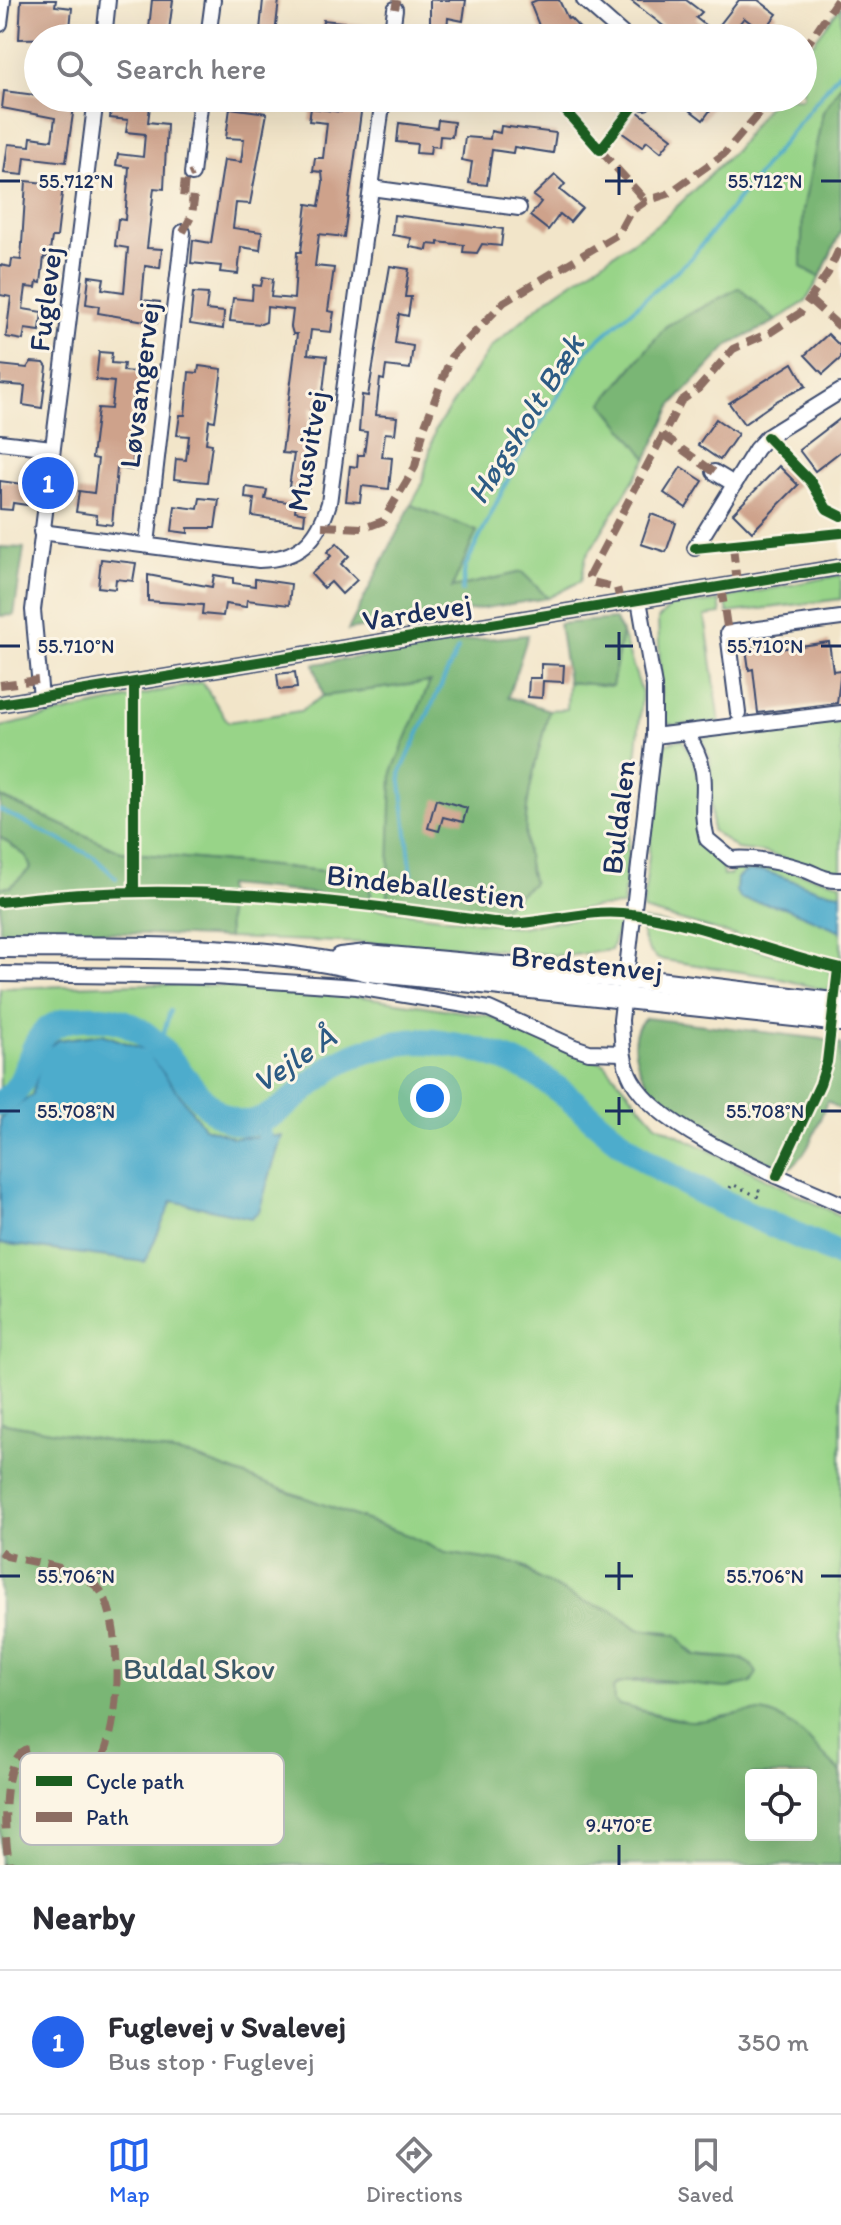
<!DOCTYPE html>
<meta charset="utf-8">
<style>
body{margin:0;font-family:Itim,sans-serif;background:#f7f7f7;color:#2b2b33}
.controls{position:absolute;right:24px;bottom:24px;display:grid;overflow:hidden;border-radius:8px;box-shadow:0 8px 32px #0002}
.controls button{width:72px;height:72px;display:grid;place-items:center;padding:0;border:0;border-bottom:2px solid #e1e1e2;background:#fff;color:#2b2b33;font:40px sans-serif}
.you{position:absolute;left:430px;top:1098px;width:28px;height:28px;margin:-20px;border:6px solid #fff;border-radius:50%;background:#1a73e8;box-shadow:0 0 0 12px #1a73e833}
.badge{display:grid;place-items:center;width:52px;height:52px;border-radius:50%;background:#2563eb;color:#fff;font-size:26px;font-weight:700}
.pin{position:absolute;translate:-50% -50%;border:4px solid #fff;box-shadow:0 2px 8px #0006}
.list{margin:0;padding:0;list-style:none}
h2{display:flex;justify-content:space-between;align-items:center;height:104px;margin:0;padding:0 32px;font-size:34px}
h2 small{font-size:26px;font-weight:400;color:#7c7c81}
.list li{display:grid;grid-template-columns:52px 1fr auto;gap:24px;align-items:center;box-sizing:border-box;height:144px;padding:0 32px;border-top:2px solid #e1e1e2}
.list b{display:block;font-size:30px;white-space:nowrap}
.list p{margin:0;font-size:26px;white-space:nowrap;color:#7c7c81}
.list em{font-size:26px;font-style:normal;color:#7c7c81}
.icon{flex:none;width:44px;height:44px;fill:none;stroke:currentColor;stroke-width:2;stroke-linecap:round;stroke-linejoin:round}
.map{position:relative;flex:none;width:841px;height:1865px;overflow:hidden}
.search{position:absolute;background:#fff;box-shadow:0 8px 32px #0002;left:24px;right:24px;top:24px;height:88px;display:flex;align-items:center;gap:20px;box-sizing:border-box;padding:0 28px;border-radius:44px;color:#7c7c81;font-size:30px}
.sheet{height:248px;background:#fff}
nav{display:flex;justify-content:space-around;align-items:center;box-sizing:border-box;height:112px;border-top:2px solid #e1e1e2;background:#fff;font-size:22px;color:#7c7c81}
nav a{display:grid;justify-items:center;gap:4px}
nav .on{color:#2563eb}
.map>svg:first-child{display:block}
.green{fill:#98d488;stroke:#5a8273;stroke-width:2}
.forest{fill:#7ab674;stroke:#4a7269;stroke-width:2;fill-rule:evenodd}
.water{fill:#4eaccc;stroke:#346e95;stroke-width:2}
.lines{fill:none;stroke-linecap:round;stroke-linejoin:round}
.stream{stroke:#4eaccc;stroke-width:4}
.canal{stroke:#4eaccc;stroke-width:14}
.river{stroke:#4eaccc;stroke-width:26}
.building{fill:#cea28b}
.minor-casing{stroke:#3b4a6e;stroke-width:18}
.highway-casing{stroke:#3b4a6e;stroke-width:24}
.path{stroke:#3b4a6e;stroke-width:3;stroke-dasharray:2 6;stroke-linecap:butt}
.minor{stroke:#fff;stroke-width:14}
.highway{stroke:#fff;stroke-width:20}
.quiet{stroke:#8d6e63;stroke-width:8;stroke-dasharray:16 8;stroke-linecap:butt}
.cycleway-casing{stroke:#fcf5e5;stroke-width:15}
.cycleway{stroke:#1b5e20;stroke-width:10}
.ticks{fill:none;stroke:#1b2f5e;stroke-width:3}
.labels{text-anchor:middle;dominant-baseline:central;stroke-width:6;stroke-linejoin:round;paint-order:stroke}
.street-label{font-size:30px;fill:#1b2f5e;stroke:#fcf5e5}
.park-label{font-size:30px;fill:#3a5868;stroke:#fcf5e5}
.water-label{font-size:32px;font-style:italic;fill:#2d5b84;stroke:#fcf5e5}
.key{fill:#fcf5e5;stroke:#b8babc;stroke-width:2}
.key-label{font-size:22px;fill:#1b2f5e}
.ticks-label{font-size:20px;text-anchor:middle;fill:#1b2f5e;stroke:#fcf5e5;stroke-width:6;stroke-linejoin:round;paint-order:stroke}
</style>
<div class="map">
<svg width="841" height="1865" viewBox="0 0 841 1865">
<rect width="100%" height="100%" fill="#fcf5e5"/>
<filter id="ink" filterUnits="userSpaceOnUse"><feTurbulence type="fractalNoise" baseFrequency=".0125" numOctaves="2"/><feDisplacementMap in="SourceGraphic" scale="16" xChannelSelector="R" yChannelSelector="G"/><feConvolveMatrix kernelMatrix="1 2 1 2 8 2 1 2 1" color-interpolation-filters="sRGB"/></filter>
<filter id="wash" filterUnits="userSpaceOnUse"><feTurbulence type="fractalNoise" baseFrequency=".006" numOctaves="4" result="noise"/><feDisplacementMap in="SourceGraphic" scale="32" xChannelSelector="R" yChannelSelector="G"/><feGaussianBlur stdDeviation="1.8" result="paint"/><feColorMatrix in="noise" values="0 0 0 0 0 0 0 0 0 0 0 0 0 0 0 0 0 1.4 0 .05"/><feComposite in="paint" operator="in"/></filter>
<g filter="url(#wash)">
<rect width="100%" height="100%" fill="#f2e5c9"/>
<g class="green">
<polygon points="841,6 841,84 823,112 803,210 801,267 820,277 806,301 776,321 739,288 666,326 603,403 647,458 586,557 581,581 548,598 522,572 451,589 476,531 411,505 421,487 435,430 491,347 546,300 662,221 735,150 773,98 803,98 803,56"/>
<polygon points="841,575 841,599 728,613 725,598"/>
<polygon points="719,601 721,614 705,616 720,723 672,725 662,720 658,619 671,606"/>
<path d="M622 633 642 693 623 906 597 907 533 919 491 917 533 883C514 825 535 768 549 710L567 709 568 682 612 686Z"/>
<polygon points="202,682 228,722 300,711 323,696 430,682 393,772 388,901 372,899 366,875 122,852 0,797 0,727"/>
<polygon points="834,722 841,723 841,876 762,852 737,849 712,830 710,758 701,738"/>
<path d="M682 739C705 775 701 797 698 838L721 860 723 876 730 875 738 865 752 862 841 883V965L643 910 660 752 663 744Z"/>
<polygon points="0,837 26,856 31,868 10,887 0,887"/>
<polygon points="226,895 299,899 520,927 598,915 621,919 611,950 566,956 456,946 228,938"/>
<path d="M642 921 658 922 828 969 833 978 828 991 774 977 658 959C643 948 642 938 642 921Z"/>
<polygon points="138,984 305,988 489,1016 604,1063 656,1124 841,1216 841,1772 761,1712 712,1721 687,1721 619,1705 614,1700 613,1688 623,1682 690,1682 744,1659 696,1655 669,1632 638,1629 612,1610 584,1602 537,1578 524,1566 445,1553 412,1537 191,1456 0,1422 0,988"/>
</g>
<g class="forest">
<polygon points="841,84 841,231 820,277 801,267 803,210 823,112"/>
<polygon points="739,288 776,321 729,345 673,404 647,458 603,403 666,326"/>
<polygon points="411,505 477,531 452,588 522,572 548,598 348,630"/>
<polygon points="0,547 24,548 14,615 0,616"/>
<polygon points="614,619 622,633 612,686 568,682 559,624"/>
<path d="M528 635 508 697 549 710C535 768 514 825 533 883L491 917 388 901 392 772 430 682 323 696 314 664 473 640Z"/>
<polygon points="0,797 122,852 366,875 372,899 226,885 228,938 60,930 0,931 0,887 10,887 31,868 26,856 0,837"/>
<path d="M646 1018 822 1039 841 1044V1110L827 1101C818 1123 809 1158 787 1169 739 1152 642 1108 635 1052 633 1038 635 1026 646 1018Z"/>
<path d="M0 1422 191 1456 412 1537 445 1553 519 1564 537 1578 584 1602 612 1610 638 1629 677 1635C683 1641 685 1650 693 1654 716 1663 744 1648 757 1673L751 1682C744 1684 734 1688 727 1688 697 1688 638 1669 613 1688L614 1700 619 1705C643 1710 667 1720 691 1721 716 1722 746 1706 770 1714 799 1723 819 1753 841 1772V1865H0ZM751 1775H811V1835H751Z"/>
</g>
<g class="water">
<polygon points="764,871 820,890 841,893 841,931 784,907 741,899 736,892 737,878 746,872"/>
<polygon points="102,1034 146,1050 204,1127 233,1137 282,1136 259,1211 251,1218 172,1201 145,1262 0,1243 0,1119 32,1095 44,1050 58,1040"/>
</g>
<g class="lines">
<g class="stream">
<polyline points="462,591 465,567 518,459 588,349 691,258 841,70"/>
<polyline points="0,810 94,857 116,878"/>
<polyline points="412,876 400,774 458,649"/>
<polyline points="160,1045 170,1011"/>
</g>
<polyline class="canal" points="256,1123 265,1136 262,1154"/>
<path class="river" d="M0 1103C46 1079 10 1013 102 1018 173 1022 188 1118 243 1123 275 1125 311 1079 339 1063 363 1050 393 1042 420 1041 436 1041 453 1045 468 1048 558 1067 580 1118 650 1163 707 1200 779 1225 841 1256"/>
</g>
<g id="blocks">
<g class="building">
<polygon points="21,0 56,0 55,6 72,8 69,38 19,39"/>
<polygon points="152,0 173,0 168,38 148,38"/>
<polygon points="263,0 279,0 275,34 270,34 269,38 228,38 230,26 260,30"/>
<polygon points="430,0 466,0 463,21 448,18 447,29 430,27"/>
<polygon points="537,0 559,0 568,19 570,18 589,38 544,38 530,3"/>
<polygon points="630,0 686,0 702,12 696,18 714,32 739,0 758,0 777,14 763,32 744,18 728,38 679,38"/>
<polygon points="323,20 368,25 366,38 321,38"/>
<polygon points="4,91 75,100 66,162 25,157 23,175 4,173 8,144 30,146 31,137 52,140 55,118 2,108"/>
<polygon points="112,98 151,98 148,122 167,124 164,189 154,188 147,248 162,249 160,268 145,266 142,300 160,302 157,323 98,313 99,306 86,304 89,276 104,278 102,289 124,292 128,248 115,246 118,219 125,220 129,167 116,165 118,154 143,157 145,134 126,132 128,120 110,118"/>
<polygon points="343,98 363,98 344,237 319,234 315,266 334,268 328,311 334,312 331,332 311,330 308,354 327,356 321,409 311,408 305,453 313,454 308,490 289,487 294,454 282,453 297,334 293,334 291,327 293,310 267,307 266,322 261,324 230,321 233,298 252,300 253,285 261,286 263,277 273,279 271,297 294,299 297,252 301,252 307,204 319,206 323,182 322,172 313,171 315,158 323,158 327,123 309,121 311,108 341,112"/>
<polygon points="674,98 719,98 703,120"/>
<polygon points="230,108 267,113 250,204 236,203 233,228 262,232 260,250 241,247 238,274 220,272 221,266 191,263 193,240 211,243 224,160 241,162 244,139 226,138"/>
<polygon points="637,111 672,138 661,152 647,141 642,147 621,132"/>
<polygon points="438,120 454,122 452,137 440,136 439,147 431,146 430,154 416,153 417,144 397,142 399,123 437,128"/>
<polygon points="501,126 556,133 553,153 514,147 513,153 492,150 487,185 469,183 472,162 462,160 465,137 490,139 491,131 500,133"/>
<polygon points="555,175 565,184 560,190 582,208 570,222 560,214 548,230 530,216 541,202 533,196"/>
<polygon points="26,181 63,185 57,237 52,237 49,258 44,257 41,283 37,282 36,288 26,287 23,309 42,312 40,331 25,329 23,340 6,337 11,297 0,295 0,265 11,267 12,259 21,260"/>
<polygon points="394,215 503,229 501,246 482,244 477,253 463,252 464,245 438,242 438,245 428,244 427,250 410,247 411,238 392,235"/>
<polygon points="390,266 409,269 405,297 411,297 408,316 399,314 395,343 413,346 410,369 386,366 384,380 380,379 376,415 397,417 395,434 385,433 382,457 392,458 389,489 362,486 360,502 346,501 350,466 357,467 358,455 364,455 367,432 359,431 362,395 368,396"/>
<polygon points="193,293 208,294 206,310 224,312 223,329 190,324"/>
<polygon points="828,334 841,347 841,358 823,374 805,355"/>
<polygon points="99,352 112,353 111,363 124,364 123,371 146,373 144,394 134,393 128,440 135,441 132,470 117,468 112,525 96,523 97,515 76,512 79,491 94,493 98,459 92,458 98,408 111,409 114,382 96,380"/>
<polygon points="31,362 44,363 47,367 42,408 23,405 25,386 0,384 0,365 27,368"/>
<polygon points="793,363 806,386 778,400 744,424 729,403"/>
<polygon points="199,366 222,369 215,421 209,420 206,443 212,444 207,482 174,479 176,459 186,460 189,436 177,435 180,415 185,415 189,372 198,373"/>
<polygon points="841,418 841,451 815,471 799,450"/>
<polygon points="716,419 738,434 720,460 698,445"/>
<polygon points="779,466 798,485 752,532 733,513"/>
<polygon points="681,467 703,481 686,508 664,493"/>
<polygon points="0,481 30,485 27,505 13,503 12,510 0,509"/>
<polygon points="246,487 267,490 265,499 296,503 295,511 305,513 304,524 252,516 254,499 245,498"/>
<polygon points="200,498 219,500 215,528 188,528 188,533 172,531 175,506 198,509"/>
<polygon points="651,514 676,523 666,552 641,544"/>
<polygon points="337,543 349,556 341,564 357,580 342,594 331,582 324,588 311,574 331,556 327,552"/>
<polygon points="101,559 136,563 133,581 116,579 115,589 98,587"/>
<polygon points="148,575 212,587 214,575 233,578 233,583 255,586 255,579 291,584 289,605 247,600 246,607 225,604 223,616 202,614 203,605 148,601"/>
<polygon points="829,642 833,671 841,670 837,703 758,713 753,669 749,670 746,648 771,645 771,650"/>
<polygon points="541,664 564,665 563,682 543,681 542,698 528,697 529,678 541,678"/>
<polygon points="295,672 297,688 279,690 277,674"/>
<polygon points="436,799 467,808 463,822 443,817 439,831 428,828"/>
</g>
</g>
</g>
<g filter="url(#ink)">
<use href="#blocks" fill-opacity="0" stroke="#3b4a6e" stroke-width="2"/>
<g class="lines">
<g class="minor-casing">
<g id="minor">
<polyline points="584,0 627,38"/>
<polyline points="0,24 3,0"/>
<polyline points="104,38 108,0"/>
<polyline points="208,38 213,0"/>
<polyline points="391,38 395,9"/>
<polyline points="644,102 647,98"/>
<polyline points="192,174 201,98"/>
<polyline points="371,188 519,208"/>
<polyline points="0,442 52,448"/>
<polyline points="714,472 734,484"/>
<path d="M41 532 259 560C298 559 318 541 329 503L383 98"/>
<polyline points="147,544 183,232"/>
<polyline points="695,548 756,449 767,437 841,391"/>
<path d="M639 600 654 686V736L621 1020C622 1040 622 1062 632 1080 662 1134 785 1178 841 1204"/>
<polyline points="41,698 33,610 96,98"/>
<polyline points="0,704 841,567"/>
<polyline points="738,713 728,633 841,618"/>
<path d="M686 732C718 783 695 793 707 839L731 859C757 857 780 862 805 870 819 875 825 881 841 880"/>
<polyline points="654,736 841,713"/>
<polyline points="0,974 214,977 357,987 489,1009 574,1047 589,1052 623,1053"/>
</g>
</g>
<g class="highway-casing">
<g id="highway">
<path d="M0 947C114 948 260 943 369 971L841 1021"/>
<polyline points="340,958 367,955 625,978 841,1004"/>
</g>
</g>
<polyline class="path" points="730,1188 732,1184 759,1197 759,1184"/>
<use href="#minor" class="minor"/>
<use href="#highway" class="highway"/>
<g class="quiet">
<polyline points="395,9 397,0"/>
<polyline points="803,51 837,0"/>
<polyline points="600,150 646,201"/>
<polyline points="183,232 192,215 194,200 183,199 185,177 192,174"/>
<polyline points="810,300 841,328"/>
<polyline points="662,435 714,472"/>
<polyline points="322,526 364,528 383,521 415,467 424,428 451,357 504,302 618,234 630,212 646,201 668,194 724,154 772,98"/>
<polyline points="733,546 737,584"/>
<polyline points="721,587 728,633"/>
<polyline points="621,604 617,588 592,582 589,576 681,401 698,389 733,349 771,332 800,313 828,273 841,245"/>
<polyline points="0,685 38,680"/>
<path d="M0 1551 7 1556C35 1563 78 1567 99 1589 126 1619 126 1784 70 1787L28 1749C0 1754 3 1838 10 1865"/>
</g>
<g class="cycleway-casing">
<g id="cycleway">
<polyline points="554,98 600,150 637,102 644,102"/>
<polyline points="767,437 811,482 827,509 841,516"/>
<polyline points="695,548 841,533"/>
<polyline points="134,683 134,889"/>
<polyline points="0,704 841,567"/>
<path d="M0 902C174 878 335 900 507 924 547 923 583 910 622 913 697 920 768 953 841 969"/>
<polyline points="777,1176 820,1084 827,1062 838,969"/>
</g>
</g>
<use href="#cycleway" class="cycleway"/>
</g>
</g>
<path class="ticks" d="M619 167V195M0 181H20M605 181H633M821 181H841M619 632V660M0 646H20M605 646H633M821 646H841M619 1097V1125M0 1111H20M605 1111H633M821 1111H841M619 1562V1590M0 1576H20M605 1576H633M821 1576H841M619 1845V1865"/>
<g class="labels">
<g class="street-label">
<text transform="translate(45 299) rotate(-83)">Fuglevej</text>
<text transform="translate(139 385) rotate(-83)">Løvsangervej</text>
<text transform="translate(307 451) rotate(-80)">Musvitvej</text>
<text transform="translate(417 612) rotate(-9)">Vardevej</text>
<text transform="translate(618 817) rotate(-83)">Buldalen</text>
<text transform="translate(426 886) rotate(7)">Bindeballestien</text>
<text transform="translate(587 963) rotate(6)">Bredstenvej</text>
</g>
<g class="park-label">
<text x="199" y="1668">Buldal Skov</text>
</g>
<g class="water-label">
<text transform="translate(525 419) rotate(-58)">Høgsholt Bæk</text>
<text transform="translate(294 1059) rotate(-34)">Vejle Å</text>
</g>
</g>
<rect x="20" y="1753" width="264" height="92" rx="12" class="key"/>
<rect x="36" y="1776" width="36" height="10" fill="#1b5e20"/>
<rect x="36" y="1812" width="36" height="10" fill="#8d6e63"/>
<g class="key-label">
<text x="86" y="1789">Cycle path</text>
<text x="86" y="1825">Path</text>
</g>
<g class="ticks-label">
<text x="76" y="188">55.712°N</text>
<text x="765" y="188">55.712°N</text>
<text x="76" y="653">55.710°N</text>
<text x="765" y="653">55.710°N</text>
<text x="76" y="1118">55.708°N</text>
<text x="765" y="1118">55.708°N</text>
<text x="76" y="1583">55.706°N</text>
<text x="765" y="1583">55.706°N</text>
<text x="619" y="1832">9.470°E</text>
</g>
</svg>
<div class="controls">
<button><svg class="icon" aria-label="locate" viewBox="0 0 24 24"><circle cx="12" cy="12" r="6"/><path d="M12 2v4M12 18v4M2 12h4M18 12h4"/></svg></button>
</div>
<div class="you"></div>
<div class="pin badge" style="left:48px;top:483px">1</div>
<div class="search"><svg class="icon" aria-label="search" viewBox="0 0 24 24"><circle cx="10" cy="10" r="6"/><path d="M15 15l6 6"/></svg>Search here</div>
</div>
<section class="sheet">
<h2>Nearby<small></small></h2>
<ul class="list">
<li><span class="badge">1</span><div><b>Fuglevej v Svalevej</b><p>Bus stop · Fuglevej</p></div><em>350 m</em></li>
</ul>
</section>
<nav>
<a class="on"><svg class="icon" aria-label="map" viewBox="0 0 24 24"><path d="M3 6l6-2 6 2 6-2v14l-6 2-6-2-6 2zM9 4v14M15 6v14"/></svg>Map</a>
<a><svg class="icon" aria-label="directions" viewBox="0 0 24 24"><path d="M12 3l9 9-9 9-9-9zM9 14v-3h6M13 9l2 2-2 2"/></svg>Directions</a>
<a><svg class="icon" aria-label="saved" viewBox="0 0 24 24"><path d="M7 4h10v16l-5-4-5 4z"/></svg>Saved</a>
</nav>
